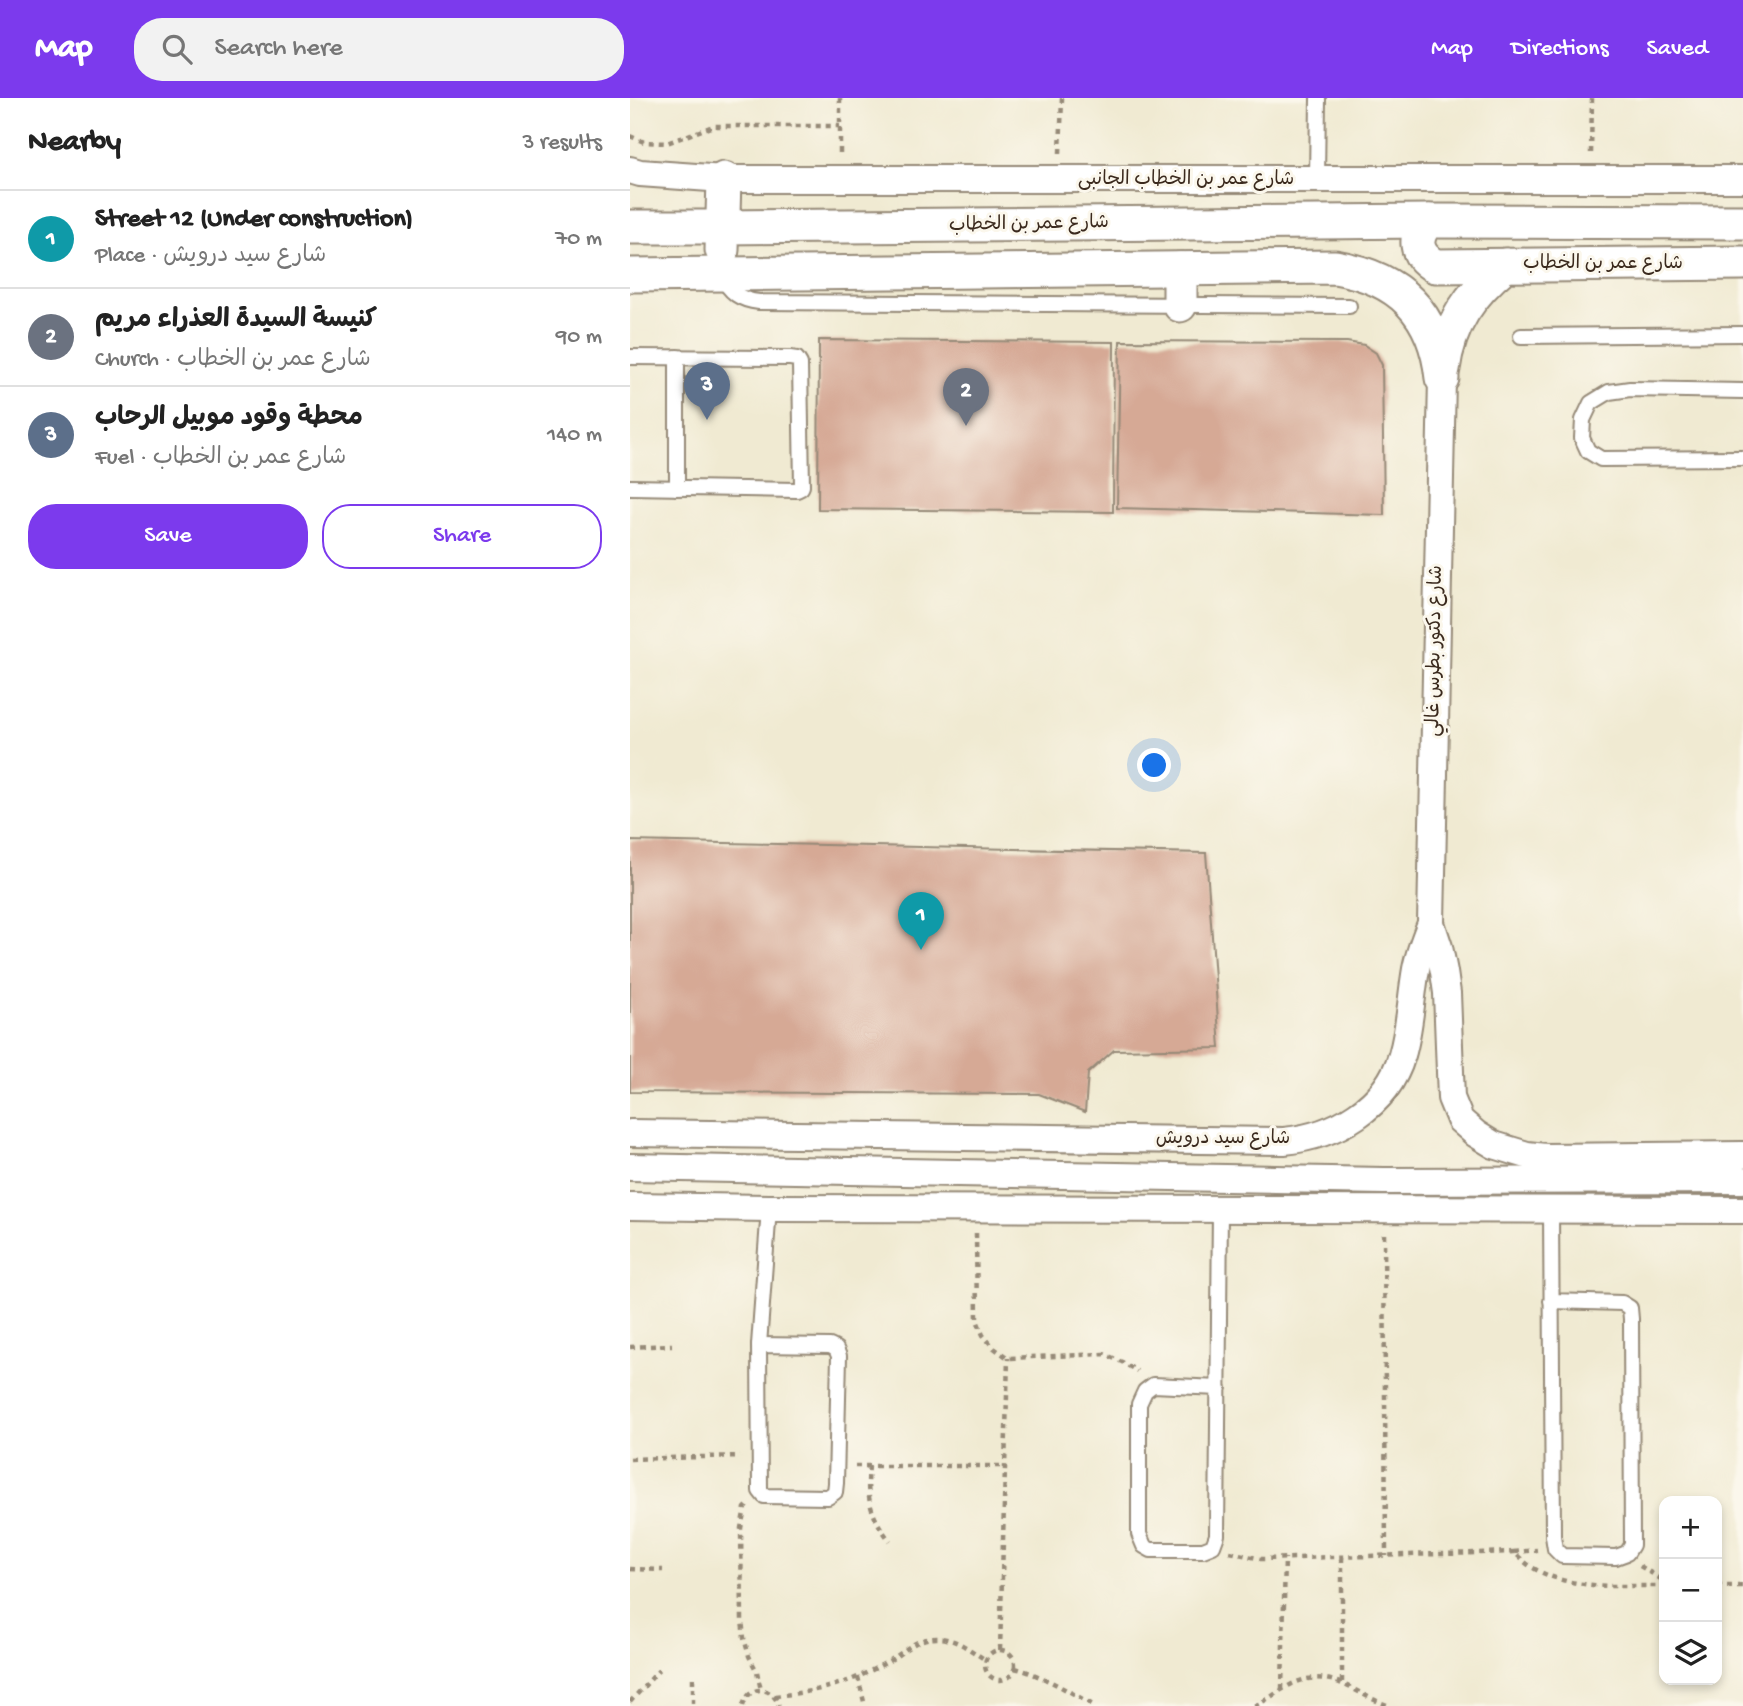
<!DOCTYPE html>
<meta charset="utf-8">
<style>
body{margin:0;font-family:"Gochi Hand","Playpen Sans Arabic",sans-serif;background:#f2f2f2;color:#222}
.controls{position:absolute;right:21px;bottom:21px;display:grid;overflow:hidden;border-radius:14px;box-shadow:0 4px 10px #0003}
.controls button{width:63px;height:63px;display:grid;place-items:center;padding:0;border:0;border-bottom:2px solid #e0e0e0;background:#fff;color:#222;font:35px sans-serif}
.you{position:absolute;left:525px;top:668px;width:24px;height:24px;margin:-18px;border:5px solid #fff;border-radius:50%;background:#1a73e8;box-shadow:0 0 0 10px #1a73e833}
.badge{display:grid;place-items:center;width:46px;height:46px;border-radius:50%;background:#7c3aed;color:#fff;font-size:23px;font-weight:700}
.pin{position:absolute;translate:-50% -58px;filter:drop-shadow(0 2px 4px #0008)}
.pin::after{content:'';position:absolute;top:37px;width:24px;height:21px;background:inherit;clip-path:polygon(0 0,100% 0,50% 100%)}
.list{margin:0;padding:0;list-style:none}
h2{display:flex;justify-content:space-between;align-items:center;height:91px;margin:0;padding:0 28px;font-size:30px}
h2 small{font-size:23px;font-weight:400;color:#767676}
.list li{display:grid;grid-template-columns:46px 1fr auto;gap:21px;align-items:center;box-sizing:border-box;height:98px;padding:0 28px;border-top:2px solid #e0e0e0}
.list b{display:block;font-size:26px;white-space:nowrap}
.list p{margin:0;font-size:23px;white-space:nowrap;color:#767676}
.list em{font-size:23px;font-style:normal;color:#767676}
.actions{display:flex;gap:14px;padding:21px 28px}
.actions a{flex:1;padding:16px 0;border:2px solid #7c3aed;border-radius:28px;text-align:center;font-size:24px;color:#7c3aed}
.actions .main{background:#7c3aed;color:#fff}
.icon{flex:none;width:38px;height:38px;fill:none;stroke:currentColor;stroke-width:2;stroke-linecap:round;stroke-linejoin:round}
.map{position:relative;flex:none;width:1113px;height:1608px;overflow:hidden}
header{display:flex;align-items:center;gap:42px;box-sizing:border-box;height:98px;padding:0 35px;background:#7c3aed;color:#fff}
header strong{font-size:33px}
nav{display:flex;gap:38px;margin-inline-start:auto;font-size:24px}
.search{width:490px;height:63px;background:#f2f2f2;display:flex;align-items:center;gap:18px;box-sizing:border-box;padding:0 24px;border-radius:28px;color:#767676;font-size:26px}
main{display:flex}
aside{flex:1;background:#fff}
.map>svg:first-child{display:block}
.building{fill:#d6a995}
.lines{fill:none;stroke-linecap:round;stroke-linejoin:round}
.service-casing{stroke:#968a78;stroke-width:18}
.minor-casing{stroke:#968a78;stroke-width:30}
.tertiary-casing{stroke:#968a78;stroke-width:37}
.path{stroke:#968a78;stroke-width:4.5;stroke-dasharray:5 5;stroke-linecap:butt}
.service{stroke:#fff;stroke-width:14}
.minor{stroke:#fff;stroke-width:26}
.tertiary{stroke:#fff;stroke-width:33}
.labels{text-anchor:middle;dominant-baseline:central;stroke-width:6;stroke-linejoin:round;paint-order:stroke}
.street-label{font-size:19px;fill:#3b2a1e;stroke:#fbf7ec}
</style>
<header>
<strong>Map</strong>
<div class="search"><svg class="icon" aria-label="search" viewBox="0 0 24 24"><circle cx="10" cy="10" r="6"/><path d="M15 15l6 6"/></svg>Search here</div>
<nav><a>Map</a><a>Directions</a><a>Saved</a></nav>
</header>
<main>
<aside>
<h2>Nearby<small>3 results</small></h2>
<ul class="list">
<li><span class="badge" style="background:#0f9aa8">1</span><div><b>Street 12 (Under construction)</b><p>Place · شارع سيد درويش</p></div><em>70 m</em></li>
<li><span class="badge" style="background:#6b7280">2</span><div><b>كنيسة السيدة العذراء مريم</b><p>Church · شارع عمر بن الخطاب</p></div><em>90 m</em></li>
<li><span class="badge" style="background:#5c6f8a">3</span><div><b>محطة وقود موبيل الرحاب</b><p>Fuel · شارع عمر بن الخطاب</p></div><em>140 m</em></li>
</ul>
<div class="actions"><a class="main">Save</a><a>Share</a></div>
</aside>
<div class="map">
<svg width="1113" height="1608" viewBox="0 0 1113 1608">
<rect width="100%" height="100%" fill="#fbf7ec"/>
<filter id="ink" filterUnits="userSpaceOnUse"><feTurbulence type="fractalNoise" baseFrequency=".0143" numOctaves="2"/><feDisplacementMap in="SourceGraphic" scale="14" xChannelSelector="R" yChannelSelector="G"/><feConvolveMatrix kernelMatrix="1 2 1 2 8 2 1 2 1" color-interpolation-filters="sRGB"/></filter>
<filter id="wash" filterUnits="userSpaceOnUse"><feTurbulence type="fractalNoise" baseFrequency=".00686" numOctaves="4" result="noise"/><feDisplacementMap in="SourceGraphic" scale="28" xChannelSelector="R" yChannelSelector="G"/><feGaussianBlur stdDeviation="1.57" result="paint"/><feColorMatrix in="noise" values="0 0 0 0 0 0 0 0 0 0 0 0 0 0 0 0 0 1.4 0 .05"/><feComposite in="paint" operator="in"/></filter>
<g filter="url(#wash)">
<rect width="100%" height="100%" fill="#f0ead2"/>
<g id="blocks">
<g class="building">
<polygon points="189,242 484,244 483,414 188,411"/>
<polygon points="490,243 717,244 734,247 746,255 752,267 754,417 487,410"/>
<polygon points="0,743 576,755 590,950 484,952 458,975 455,1014 409,996 0,994"/>
</g>
</g>
</g>
<g filter="url(#ink)">
<use href="#blocks" fill-opacity="0" stroke="#968a78" stroke-width="2"/>
<g class="lines">
<g class="service-casing">
<g id="service">
<polyline points="687,82 688,0"/>
<path d="M92 177C99 195 111 202 129 204L719 208"/>
<polyline points="891,238 1113,236"/>
<polyline points="0,259 160,260 167,261 170,266 172,388 171,390 167,392 0,389"/>
<polyline points="1113,293 1000,291 979,294 961,305 953,322 952,340 958,353 971,361 1113,360"/>
<polyline points="47,390 47,259"/>
<polyline points="921,1111 923,1438 925,1451 932,1458 986,1459 997,1455 1002,1447 1001,1221 1000,1210 992,1205 921,1203"/>
<polygon points="129,1247 200,1248 206,1251 209,1258 206,1385 205,1394 198,1399 134,1398 130,1393"/>
<polyline points="129,1247 139,1110"/>
<polyline points="589,1290 523,1287 515,1293 509,1306 509,1436 514,1448 521,1452 573,1452 583,1448 587,1437 590,1111"/>
</g>
</g>
<g class="minor-casing">
<g id="minor">
<polyline points="0,72 10,75 94,81 1113,81"/>
<polyline points="801,825 809,849 814,874 817,895 821,1000 830,1022 846,1036 864,1047 897,1057 915,1059 1113,1057"/>
<path d="M0 1035 654 1043C705 1038 757 1009 772 957 780 930 781 899 786 871 789 855 795 840 801 825L812 280"/>
<polyline points="0,1069 754,1083 1113,1082"/>
<polyline points="0,1108 139,1110 1113,1112"/>
</g>
</g>
<g class="tertiary-casing">
<g id="tertiary">
<path d="M799 123C782 139 785 157 805 168L1113 165"/>
<polyline points="0,129 93,129 799,123 1113,124"/>
<polyline points="92,152 94,81"/>
<polyline points="550,171 550,207"/>
<path d="M0 177 705 169C770 180 805 215 812 280"/>
<path d="M813 271C819 226 840 196 875 167"/>
</g>
</g>
<g class="path">
<polyline points="0,38 14,44 37,45 83,28 210,28"/>
<polyline points="210,55 210,0"/>
<polyline points="430,55 432,0"/>
<polyline points="961,55 962,0"/>
<polyline points="346,1135 347,1222 353,1237 364,1250 378,1260 474,1256 492,1264 507,1273"/>
<polyline points="754,1136 756,1458"/>
<polyline points="0,1249 42,1247"/>
<polyline points="0,1361 110,1358"/>
<polyline points="225,1368 375,1368"/>
<path d="M239 1368C236 1401 240 1417 260 1443"/>
<polyline points="117,1408 115,1410 111,1430 112,1522 114,1540 119,1558 127,1574 131,1592"/>
<path d="M600 1454 631 1461 884 1454C890 1460 897 1467 905 1471 944 1493 991 1487 1034 1488"/>
<polyline points="884,1454 907,1452"/>
<polyline points="712,1459 712,1585"/>
<polyline points="1010,1468 1034,1483"/>
<polyline points="0,1471 33,1472"/>
<polyline points="1087,1488 1113,1488"/>
<polyline points="370,1552 378,1260"/>
<circle cx="370" cy="1567" r="15"/>
<path d="M385 1570C414 1578 438 1593 465 1608"/>
<polyline points="228,1579 235,1608"/>
<polyline points="63,1580 63,1608"/>
<polyline points="652,1591 655,1460"/>
<path d="M145 1598C174 1595 203 1590 230 1578 240 1573 250 1568 259 1563 276 1553 285 1540 307 1540 326 1540 340 1552 356 1562"/>
<polyline points="0,1604 29,1572"/>
<path d="M113 1608C119 1586 142 1587 149 1608"/>
<path d="M624 1608C638 1602 648 1593 662 1586 701 1568 725 1597 760 1608"/>
</g>
<use href="#service" class="service"/>
<use href="#minor" class="minor"/>
<use href="#tertiary" class="tertiary"/>
</g>
</g>
<g class="labels">
<g class="street-label">
<text x="556" y="82">شارع عمر بن الخطاب الجانبى</text>
<text transform="translate(399 127) rotate(-1)">شارع عمر بن الخطاب</text>
<text x="973" y="166">شارع عمر بن الخطاب</text>
<text transform="translate(806 553) rotate(-89)">شارع دكتور بطرس غالي</text>
<text x="593" y="1041">شارع سيد درويش</text>
</g>
</g>
</svg>
<div class="controls">
<button>+</button>
<button>−</button>
<button><svg class="icon" aria-label="layers" viewBox="0 0 24 24"><path d="M12 4l9 5-9 5-9-5zM3 14l9 5 9-5"/></svg></button>
</div>
<div class="you"></div>
<div class="pin badge" style="left:291px;top:852px;background:#0f9aa8">1</div>
<div class="pin badge" style="left:336px;top:328px;background:#6b7280">2</div>
<div class="pin badge" style="left:77px;top:322px;background:#5c6f8a">3</div>
</div>
</main>
